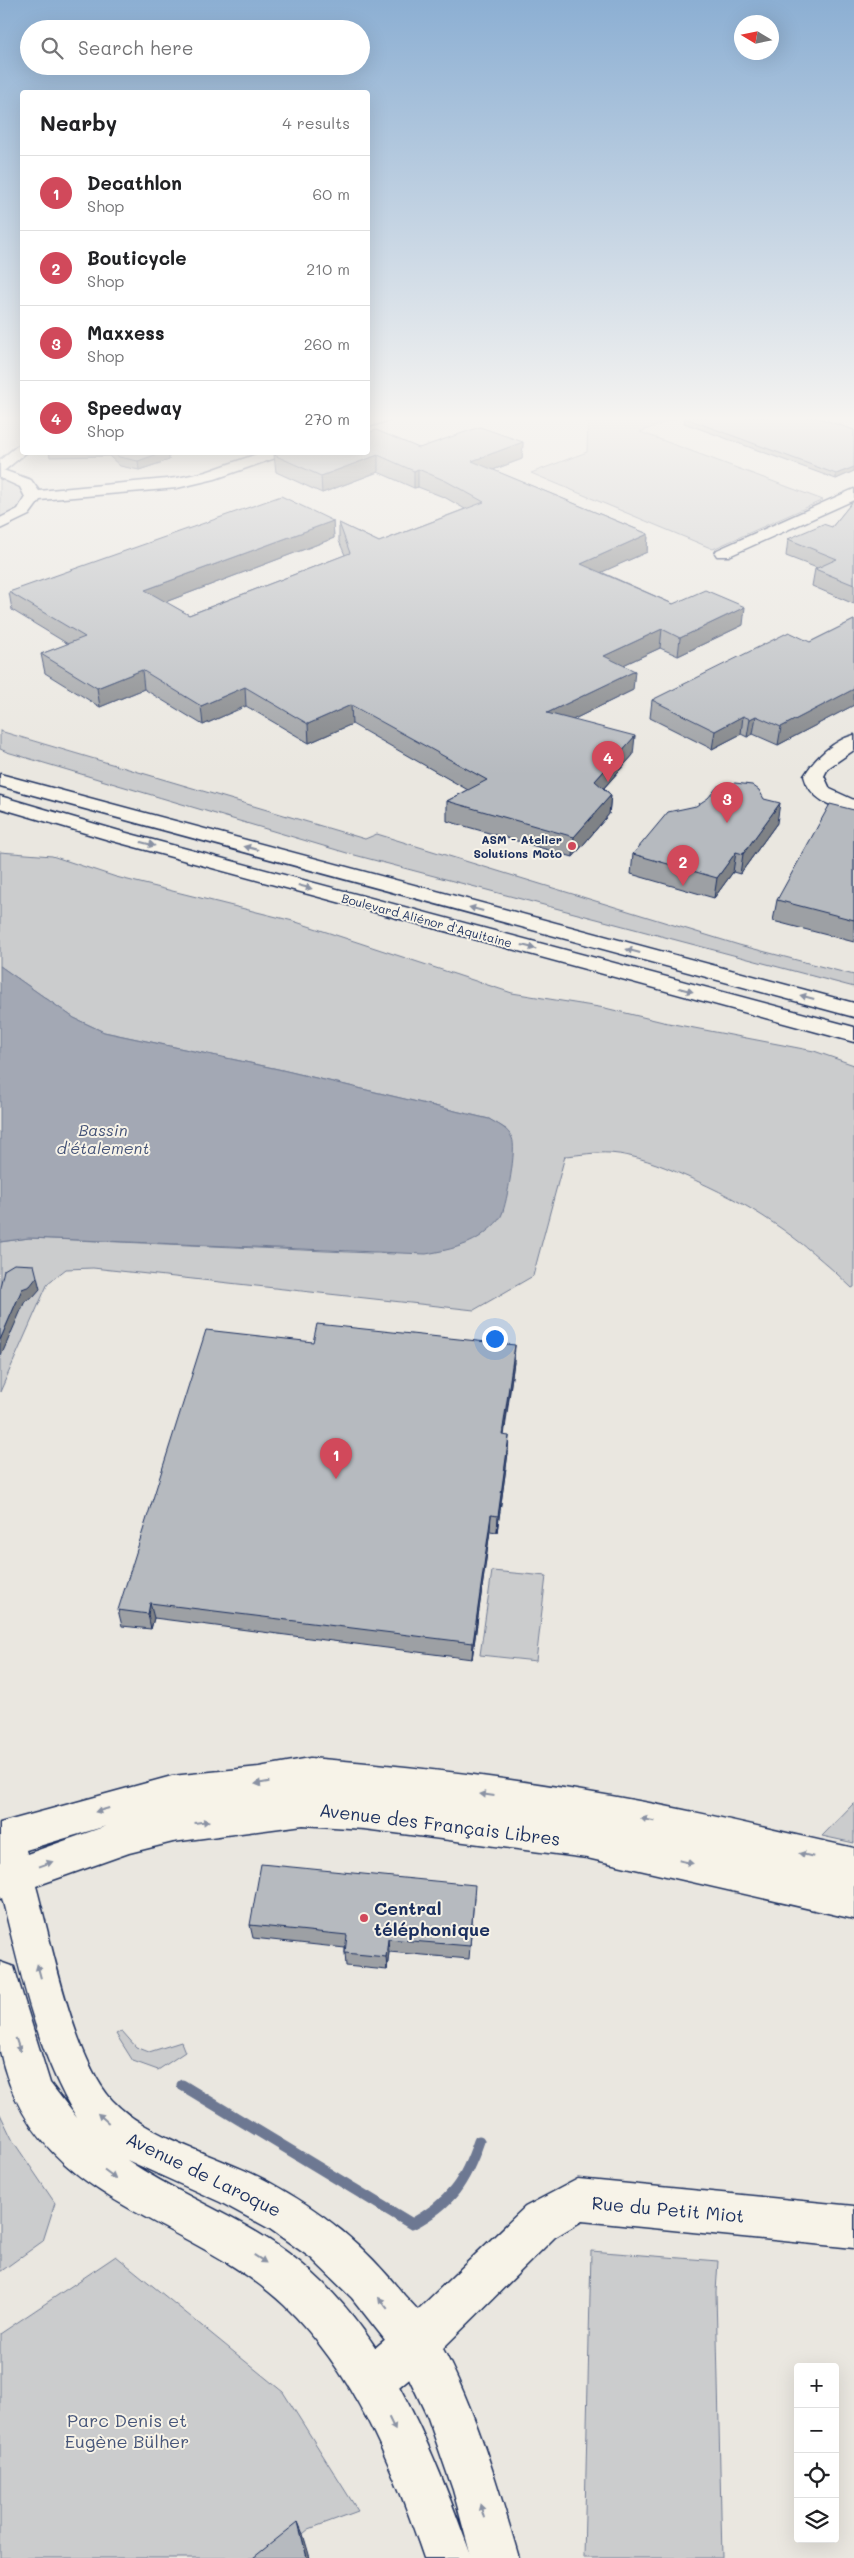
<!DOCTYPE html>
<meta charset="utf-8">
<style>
body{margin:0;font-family:Mali,sans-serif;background:#f2f2f2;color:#202124}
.controls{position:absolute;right:15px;bottom:15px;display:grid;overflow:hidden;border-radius:5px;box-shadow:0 5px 20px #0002}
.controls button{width:45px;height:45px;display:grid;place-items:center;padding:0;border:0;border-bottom:1px solid #e0e0e0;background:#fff;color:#202124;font:25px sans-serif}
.compass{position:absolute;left:734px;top:15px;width:45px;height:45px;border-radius:50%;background:#fff;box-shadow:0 5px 20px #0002;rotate:280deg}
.you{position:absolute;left:494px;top:1338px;width:18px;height:18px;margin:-12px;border:4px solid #fff;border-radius:50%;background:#1a73e8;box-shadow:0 0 0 8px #1a73e833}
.badge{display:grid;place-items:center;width:32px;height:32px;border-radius:50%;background:#d1495b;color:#fff;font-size:16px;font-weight:700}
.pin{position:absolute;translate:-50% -41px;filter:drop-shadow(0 1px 2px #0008)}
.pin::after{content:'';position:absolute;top:26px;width:18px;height:15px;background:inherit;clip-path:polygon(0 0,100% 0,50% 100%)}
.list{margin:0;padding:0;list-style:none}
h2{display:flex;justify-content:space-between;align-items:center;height:65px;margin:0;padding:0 20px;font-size:21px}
h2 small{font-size:16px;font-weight:400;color:#757577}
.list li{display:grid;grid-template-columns:32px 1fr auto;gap:15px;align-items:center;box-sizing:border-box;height:75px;padding:0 20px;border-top:1px solid #e0e0e0}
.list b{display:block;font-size:19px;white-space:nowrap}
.list p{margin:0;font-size:16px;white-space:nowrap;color:#757577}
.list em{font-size:16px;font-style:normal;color:#757577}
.icon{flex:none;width:28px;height:28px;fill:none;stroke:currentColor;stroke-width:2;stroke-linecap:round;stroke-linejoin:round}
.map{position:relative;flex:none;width:854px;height:2558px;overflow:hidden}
.search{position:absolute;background:#fff;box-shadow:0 5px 20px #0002;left:20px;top:20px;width:350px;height:55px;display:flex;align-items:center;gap:12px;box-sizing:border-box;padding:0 18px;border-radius:28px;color:#757577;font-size:19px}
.panel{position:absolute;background:#fff;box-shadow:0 5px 20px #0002;left:20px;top:90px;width:350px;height:365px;border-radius:5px}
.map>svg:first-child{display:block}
.green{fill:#cbcccd;stroke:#737e96}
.water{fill:#a3a8b4;stroke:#6d7892}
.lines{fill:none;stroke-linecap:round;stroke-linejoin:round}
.stream{stroke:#6d7892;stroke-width:11}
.minor-casing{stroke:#1b2f5e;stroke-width:3}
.tertiary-casing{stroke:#1b2f5e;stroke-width:3}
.trunk-casing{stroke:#1b2f5e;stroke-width:3}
.minor{fill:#f7f3e8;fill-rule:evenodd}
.tertiary{fill:#f7f3e8;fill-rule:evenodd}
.trunk{fill:#f7f3e8;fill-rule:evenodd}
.wall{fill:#9da0a4;stroke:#1b2f5e}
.shaded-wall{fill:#7f8286;stroke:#1b2f5e}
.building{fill:#b6babf;stroke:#1b2f5e}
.oneway{fill:#8991a3}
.poi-dot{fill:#d1495b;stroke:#f7f3e8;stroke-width:2}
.labels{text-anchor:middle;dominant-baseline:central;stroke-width:4;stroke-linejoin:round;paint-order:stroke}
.far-poi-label{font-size:12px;font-weight:bold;fill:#1b2f5e;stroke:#f7f3e8;text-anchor:end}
.far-street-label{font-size:12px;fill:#1b2f5e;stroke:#f7f3e8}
.water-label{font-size:16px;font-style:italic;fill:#445378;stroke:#f7f3e8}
.near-street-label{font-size:18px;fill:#1b2f5e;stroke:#f7f3e8}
.near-poi-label{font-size:18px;font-weight:bold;fill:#1b2f5e;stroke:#f7f3e8;text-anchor:start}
.near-park-label{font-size:18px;fill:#47567a;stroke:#f7f3e8}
</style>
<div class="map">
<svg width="854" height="2558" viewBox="0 0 854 2558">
<rect width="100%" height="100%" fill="#eae7e0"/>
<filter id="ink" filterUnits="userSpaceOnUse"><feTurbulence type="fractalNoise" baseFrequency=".02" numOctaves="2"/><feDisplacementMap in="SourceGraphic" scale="10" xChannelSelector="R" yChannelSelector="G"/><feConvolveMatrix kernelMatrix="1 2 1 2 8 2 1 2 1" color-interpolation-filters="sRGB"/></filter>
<g filter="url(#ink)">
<g class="green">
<polygon points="588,417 679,417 640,432 823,500 713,549 531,473 587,452"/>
<path d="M0 478 18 486 24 495C21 509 12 513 0 520Z"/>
<polygon points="0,731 365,839 377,834 739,945 854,975 854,987 347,853 7,752 0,749"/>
<path d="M0 852 52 856 116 877 293 921 512 993 605 1008 663 1022 814 1051 854 1065V1287L852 1288C798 1236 752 1204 683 1175 661 1165 635 1155 610 1153 595 1152 580 1155 565 1156L533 1276 474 1310 93 1268 66 1269 48 1283 0 1392V1242L29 1238 394 1254 506 1129 489 1119 278 1069 104 1032 74 1018 0 966Z"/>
<polygon points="492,1571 546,1576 536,1661 480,1655"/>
<polygon points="854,1803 854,1843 822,1836"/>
<polygon points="122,2031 136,2047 149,2052 181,2042 185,2052 158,2070 133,2061 116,2034"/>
<polygon points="0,2114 13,2141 55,2203 43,2241 0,2272"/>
<polygon points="591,2251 718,2261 716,2292 722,2558 584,2558"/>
<polygon points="116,2256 283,2392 358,2511 309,2529 273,2558 0,2558 0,2334"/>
</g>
<path class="water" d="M0 966 74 1018 104 1032 278 1069 489 1119C497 1124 508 1128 512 1138 517 1148 507 1202 502 1214 500 1220 492 1227 487 1231 471 1246 447 1250 426 1254L29 1238 0 1242Z"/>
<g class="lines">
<path class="stream" d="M182 2085 412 2224C451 2203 465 2182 479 2141"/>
<g class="minor-casing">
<g id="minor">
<polygon points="22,445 22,452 27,452 5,470 0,471 0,460 17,446"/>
<polygon points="854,489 854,500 729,556 717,556 715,553 717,550"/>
<path d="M854 735V750L828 768 824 776 830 789 854 800V812C832 807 810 800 804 776 814 759 834 740 854 735Z"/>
<polygon points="578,2179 854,2206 854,2248 582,2221 555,2237 432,2359 387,2397 371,2403 355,2397 349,2381 355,2365 400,2327 525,2207"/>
</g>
</g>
<g class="tertiary-casing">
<g id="tertiary">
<polygon points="372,417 392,417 390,420 368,427 368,418"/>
<polygon points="263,452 286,452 284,455 215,479 177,488 40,500 29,515 0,529 0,518 18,509 25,497 20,487 0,478 0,469 31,480 39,491 177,478 206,472"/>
<path d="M310 1758C422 1767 534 1781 644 1802 714 1815 784 1833 854 1848V1919L587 1858 364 1829 303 1825 173 1842 129 1853 36 1886C52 1944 73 2057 112 2100 148 2139 220 2156 267 2181 324 2212 363 2244 404 2295 413 2305 425 2316 432 2329 472 2397 497 2482 519 2558H424C393 2467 355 2373 284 2305 187 2214 32 2205 0 2051 0 2029 0 1986 0 1962L14 1967 50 2083 77 2118C36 2051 21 1973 2 1898L0 1899V1823L172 1776 259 1767ZM106 1826 27 1854 26 1850ZM127 2160 220 2202 270 2229 311 2258 352 2298 400 2359 428 2418 453 2490 470 2553C431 2444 384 2324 288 2253 238 2216 178 2195 127 2160Z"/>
</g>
</g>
<g class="trunk-casing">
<g id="trunk">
<polygon points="0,774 854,1003 854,1017 0,786"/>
<polygon points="0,796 123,832 854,1027 854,1042 109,840 0,808"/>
</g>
</g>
<use href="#minor" class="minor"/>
<use href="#tertiary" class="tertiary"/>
<use href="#trunk" class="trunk"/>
</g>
<g class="wall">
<polygon points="685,418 854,430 854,471 836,479 684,423"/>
<polygon points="523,442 522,459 493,470 648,534 647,552 601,572 673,604 743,625 678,656 660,648 623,665 633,690 572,720 633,755 604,788 611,795 609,814 573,857 447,821 447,801 468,790 352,724 309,743 246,706 203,725 144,689 100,707 45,673 41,654 68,644 12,610 9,592 333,521 334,538 165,602 189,615 345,555 339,541 339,523 379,542 465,509 446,498 418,487 414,488 378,472 322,493 276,472 274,455 419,448"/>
<polygon points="49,452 168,452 169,460 139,470 120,466 109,456 50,457"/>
<polygon points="854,500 854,604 812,586 815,569 817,568 786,556 788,539 832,527"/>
<polygon points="854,620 854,705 778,745 753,734 747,737 741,734 712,749 650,718 652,700 810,642"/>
<polygon points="854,810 854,942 773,921 777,900"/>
<polygon points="777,823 740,874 733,872 714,898 631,874 633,854"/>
<polygon points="514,1362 504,1436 508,1453 497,1532 490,1531 472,1659 154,1618 151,1629 122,1626 118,1610"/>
<polygon points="474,1898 469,1959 389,1952 387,1970 346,1966 345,1953 345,1948 253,1938 250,1925"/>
</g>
<g class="shaded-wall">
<polygon points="523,442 522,459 471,478 472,461"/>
<polygon points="163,452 168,452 169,460 139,470 138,461"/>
<polygon points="378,455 378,472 322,493 321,476"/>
<polygon points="854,467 854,471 836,479 836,474"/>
<polygon points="418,469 418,487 414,488 414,471"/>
<polygon points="333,521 334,538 147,609 145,590"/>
<polygon points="648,534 647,552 580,582 581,564"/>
<polygon points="745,607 743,625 678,656 680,638"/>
<polygon points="662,629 660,648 602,675 604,656"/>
<polygon points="142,670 144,689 100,707 97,688"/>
<polygon points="635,671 633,690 546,733 547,713"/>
<polygon points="245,687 246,706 203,725 201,706"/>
<polygon points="854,689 854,705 778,745 781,727"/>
<polygon points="351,705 352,724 309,743 308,724"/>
<polygon points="743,716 741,734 712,749 715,731"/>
<polygon points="756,716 753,734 747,737 750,719"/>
<polygon points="635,736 633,755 593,800 595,781"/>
<polygon points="611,795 609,814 573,857 574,837"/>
<polygon points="780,803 777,823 740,874 743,854"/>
<polygon points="736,852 733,872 714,898 717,878"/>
<polygon points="37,1277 40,1289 33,1297 25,1301 1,1356 0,1351 0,1340 22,1289"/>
<polygon points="515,1345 514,1362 501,1452 502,1435"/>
<polygon points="509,1436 508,1453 497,1532 498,1516"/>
<polygon points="491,1515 490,1531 472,1659 473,1643"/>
<polygon points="150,1603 154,1618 151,1629 148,1614"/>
<polygon points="388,1939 389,1952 387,1970 386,1957"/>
<polygon points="298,2522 303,2534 310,2558 307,2558"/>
</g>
<g class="building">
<polygon points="689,417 816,417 854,430 854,467 836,474 685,418"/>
<polygon points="480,427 523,442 472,461 648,534 581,564 673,604 705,590 745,607 680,638 662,629 604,656 635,671 547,713 635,736 595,781 611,795 574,837 447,801 487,780 351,705 308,724 245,687 201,706 142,670 97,688 41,654 85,637 9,592 281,496 333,521 145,590 189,615 350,553 339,523 379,542 484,502 446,481 418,469 414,471 378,455 321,476 274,455 282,452 368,452 368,433 376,430 419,448"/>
<polygon points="114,452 163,452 138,461 119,457"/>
<polygon points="854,500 854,585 815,569 837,559 788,539 823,524 832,527"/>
<polygon points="854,620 854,689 781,727 756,716 750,719 743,716 715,731 652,700 789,632 810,642"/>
<polygon points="735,783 752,785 759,790 764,799 780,803 743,854 736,852 717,878 633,854 668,812 696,806 708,798 718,786"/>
<polygon points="830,804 854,810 854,920 777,900"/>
<polygon points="14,1264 34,1265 37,1277 30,1286 22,1289 0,1340 0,1287 4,1270"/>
<polygon points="317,1324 515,1345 502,1435 509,1436 498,1516 491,1515 473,1643 150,1603 148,1614 118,1610 206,1330 313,1342"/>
<polygon points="261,1864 475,1885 470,1946 388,1939 386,1957 345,1953 347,1935 250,1925"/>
<polygon points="298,2522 307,2558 253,2558"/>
</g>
<defs><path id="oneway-solid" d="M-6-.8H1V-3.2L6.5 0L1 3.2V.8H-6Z" transform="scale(1.25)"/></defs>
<g class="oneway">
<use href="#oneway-solid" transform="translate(148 844) rotate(15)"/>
<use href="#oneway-solid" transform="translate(251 848) rotate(-165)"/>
<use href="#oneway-solid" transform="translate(305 887) rotate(15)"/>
<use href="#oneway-solid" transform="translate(476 909) rotate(-165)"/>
<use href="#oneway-solid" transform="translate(529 947) rotate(15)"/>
<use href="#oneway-solid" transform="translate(633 951) rotate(-165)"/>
<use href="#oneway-solid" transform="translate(686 990) rotate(15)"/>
<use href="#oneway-solid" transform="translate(807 997) rotate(-165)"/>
<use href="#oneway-solid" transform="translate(262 1783) rotate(171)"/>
<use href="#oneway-solid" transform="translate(487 1795) rotate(-173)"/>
<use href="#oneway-solid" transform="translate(102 1810) rotate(164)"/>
<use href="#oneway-solid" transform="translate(648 1820) rotate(-168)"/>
<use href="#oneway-solid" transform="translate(202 1822) rotate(-7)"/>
<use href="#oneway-solid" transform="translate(806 1855) rotate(-167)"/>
<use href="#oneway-solid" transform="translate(686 1862) rotate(13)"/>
<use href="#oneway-solid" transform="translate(46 1864) rotate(-20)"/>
<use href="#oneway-solid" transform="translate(39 1971) rotate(-105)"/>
<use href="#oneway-solid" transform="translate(18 2045) rotate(71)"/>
<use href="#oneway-solid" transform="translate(103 2118) rotate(-139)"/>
<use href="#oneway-solid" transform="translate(110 2174) rotate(37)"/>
<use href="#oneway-solid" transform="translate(260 2259) rotate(33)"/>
<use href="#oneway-solid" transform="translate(383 2303) rotate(-129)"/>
<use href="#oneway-solid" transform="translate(392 2424) rotate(64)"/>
<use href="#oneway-solid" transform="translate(482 2511) rotate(-106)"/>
</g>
</g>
<linearGradient id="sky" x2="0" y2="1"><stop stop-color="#8cafd3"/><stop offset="0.54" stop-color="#f6f4f1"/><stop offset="1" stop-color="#f6f4f1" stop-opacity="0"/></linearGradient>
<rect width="854" height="775" fill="url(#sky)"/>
<g class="poi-dot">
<circle cx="572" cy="846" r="5"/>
<circle cx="364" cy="1918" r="5"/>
</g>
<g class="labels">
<g class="far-poi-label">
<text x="562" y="839">ASM - Atelier<tspan x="562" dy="14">Solutions Moto</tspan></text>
</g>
<g class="far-street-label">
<text transform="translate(427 920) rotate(15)">Boulevard Aliénor d'Aquitaine</text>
</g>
<g class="water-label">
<text x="103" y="1129">Bassin<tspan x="103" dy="18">d'étalement</tspan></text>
</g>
<g class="near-street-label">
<text transform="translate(440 1824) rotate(7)">Avenue des Français Libres</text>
<text transform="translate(204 2174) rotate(26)">Avenue de Laroque</text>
<text transform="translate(668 2209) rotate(5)">Rue du Petit Miot</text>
</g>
<g class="near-poi-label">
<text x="374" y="1908">Central<tspan x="374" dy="21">téléphonique</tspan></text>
</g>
<g class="near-park-label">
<text x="127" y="2420">Parc Denis et<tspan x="127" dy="21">Eugène Bülher</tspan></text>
</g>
</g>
</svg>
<div class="controls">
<button>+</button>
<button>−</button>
<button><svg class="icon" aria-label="locate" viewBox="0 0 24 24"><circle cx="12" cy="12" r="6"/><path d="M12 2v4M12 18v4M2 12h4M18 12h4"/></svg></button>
<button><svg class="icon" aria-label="layers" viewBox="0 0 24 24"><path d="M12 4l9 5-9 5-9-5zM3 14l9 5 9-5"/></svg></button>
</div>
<svg class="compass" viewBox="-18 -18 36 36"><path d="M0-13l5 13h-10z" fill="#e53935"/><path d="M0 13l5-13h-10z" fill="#757577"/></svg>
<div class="you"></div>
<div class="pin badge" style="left:336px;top:1479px">1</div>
<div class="pin badge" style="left:683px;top:886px">2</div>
<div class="pin badge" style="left:727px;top:823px">3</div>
<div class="pin badge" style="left:608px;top:782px">4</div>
<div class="search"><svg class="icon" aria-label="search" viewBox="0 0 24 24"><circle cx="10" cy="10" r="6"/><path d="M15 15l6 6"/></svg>Search here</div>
<section class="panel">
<h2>Nearby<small>4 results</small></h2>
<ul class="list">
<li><span class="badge">1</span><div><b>Decathlon</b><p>Shop</p></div><em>60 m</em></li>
<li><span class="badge">2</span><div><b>Bouticycle</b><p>Shop</p></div><em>210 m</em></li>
<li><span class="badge">3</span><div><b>Maxxess</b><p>Shop</p></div><em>260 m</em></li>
<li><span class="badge">4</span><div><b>Speedway</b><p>Shop</p></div><em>270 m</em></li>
</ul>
</section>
</div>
